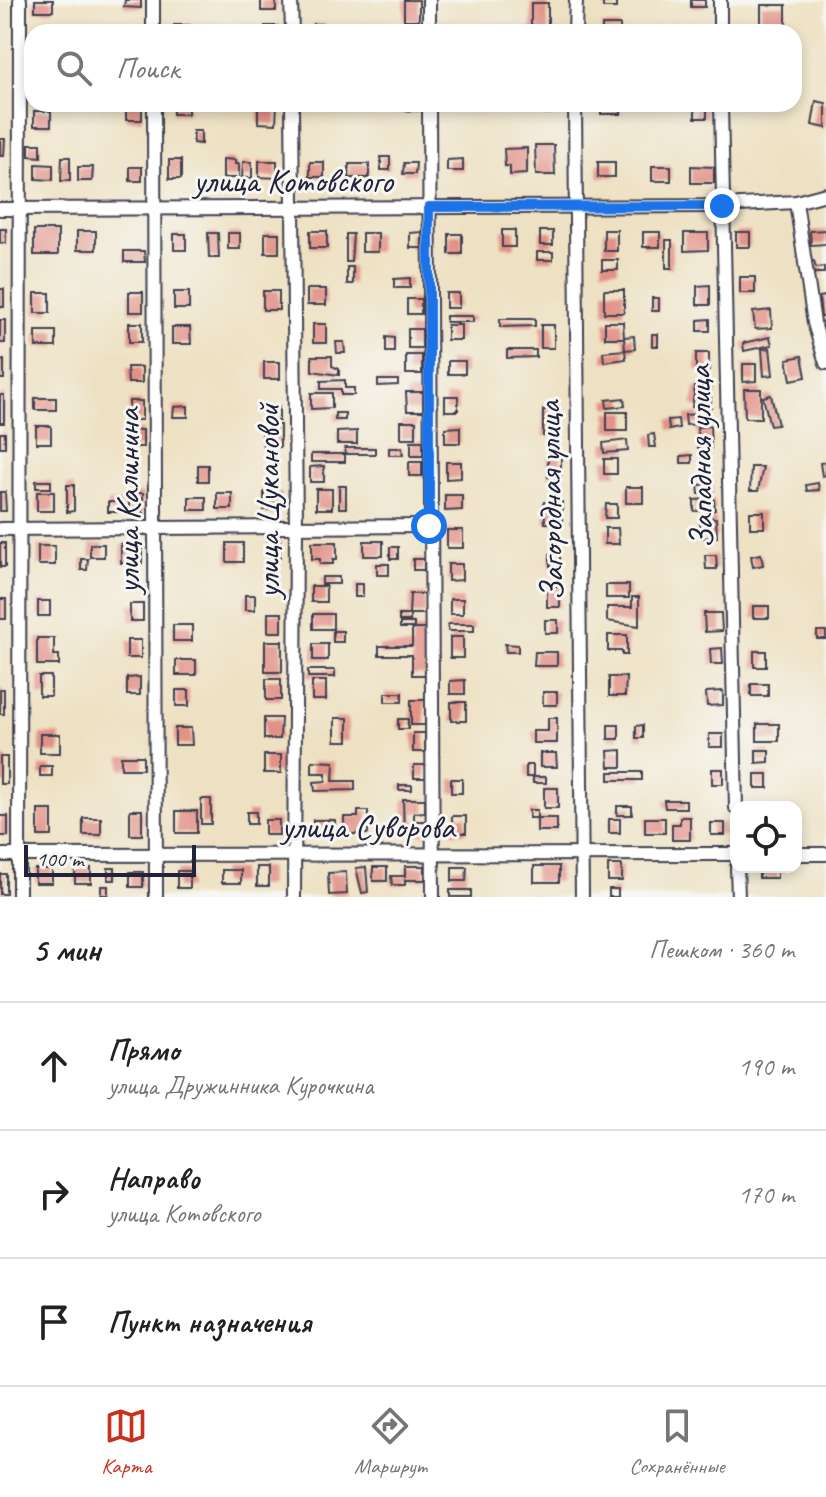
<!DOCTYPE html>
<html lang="ru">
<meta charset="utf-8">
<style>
body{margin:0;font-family:Caveat,sans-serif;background:#f6f6f6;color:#222}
.controls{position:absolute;right:24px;bottom:24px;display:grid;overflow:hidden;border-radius:16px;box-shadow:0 4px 12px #0003}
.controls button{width:72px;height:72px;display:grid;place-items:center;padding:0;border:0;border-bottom:2px solid #e0e0e0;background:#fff;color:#222;font:40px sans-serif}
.scale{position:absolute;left:24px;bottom:20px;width:172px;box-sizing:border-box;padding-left:8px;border:4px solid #22223b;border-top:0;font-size:22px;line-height:28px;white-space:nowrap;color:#22223b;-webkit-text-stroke:6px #f6f6f2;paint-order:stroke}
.stop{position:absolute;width:24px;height:24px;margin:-18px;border:6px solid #1a73e8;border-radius:50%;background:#fff}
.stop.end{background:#1a73e8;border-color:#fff;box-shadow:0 2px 8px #0008}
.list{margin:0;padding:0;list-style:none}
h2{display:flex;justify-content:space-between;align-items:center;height:104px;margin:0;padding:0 32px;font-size:34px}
h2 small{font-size:26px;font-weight:400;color:#767676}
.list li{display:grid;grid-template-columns:52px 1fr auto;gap:24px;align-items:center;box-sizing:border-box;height:128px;padding:0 32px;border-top:2px solid #e0e0e0}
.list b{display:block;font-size:30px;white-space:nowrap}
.list p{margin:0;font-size:26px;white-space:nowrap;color:#767676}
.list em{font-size:26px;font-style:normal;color:#767676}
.icon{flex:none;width:44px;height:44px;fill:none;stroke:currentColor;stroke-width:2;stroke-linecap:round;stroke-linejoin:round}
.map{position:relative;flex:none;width:826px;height:897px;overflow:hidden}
.search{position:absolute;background:#fff;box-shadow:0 4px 12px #0003;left:24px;right:24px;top:24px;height:88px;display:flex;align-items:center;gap:20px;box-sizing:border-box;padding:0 28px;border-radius:24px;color:#767676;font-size:30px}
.sheet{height:488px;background:#fff}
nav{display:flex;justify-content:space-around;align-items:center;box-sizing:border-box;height:112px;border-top:2px solid #e0e0e0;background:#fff;font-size:22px;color:#767676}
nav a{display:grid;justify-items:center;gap:4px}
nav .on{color:#c8321e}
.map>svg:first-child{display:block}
.building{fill:#e29187}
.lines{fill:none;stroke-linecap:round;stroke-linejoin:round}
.minor-casing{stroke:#413f4f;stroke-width:16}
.minor{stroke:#fff;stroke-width:12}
.route{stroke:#1a73e8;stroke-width:10}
.labels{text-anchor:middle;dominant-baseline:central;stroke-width:6;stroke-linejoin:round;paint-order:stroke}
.street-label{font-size:34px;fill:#22223b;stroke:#f6f6f2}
</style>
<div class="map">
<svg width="826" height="897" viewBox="0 0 826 897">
<rect width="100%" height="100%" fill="#f6f6f2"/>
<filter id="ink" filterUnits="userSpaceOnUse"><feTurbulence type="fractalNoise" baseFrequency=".0125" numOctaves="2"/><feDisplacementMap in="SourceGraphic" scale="16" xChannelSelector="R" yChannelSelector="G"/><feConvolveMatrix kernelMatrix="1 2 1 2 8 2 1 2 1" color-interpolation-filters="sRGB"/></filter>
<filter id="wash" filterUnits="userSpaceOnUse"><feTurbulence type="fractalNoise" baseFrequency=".006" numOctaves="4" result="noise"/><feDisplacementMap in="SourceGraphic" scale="32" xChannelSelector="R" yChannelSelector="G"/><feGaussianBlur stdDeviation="1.8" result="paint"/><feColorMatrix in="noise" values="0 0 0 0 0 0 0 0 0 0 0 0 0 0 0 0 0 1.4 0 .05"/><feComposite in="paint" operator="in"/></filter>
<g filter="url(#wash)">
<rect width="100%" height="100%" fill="#eee1c3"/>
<g id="blocks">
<g class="building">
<rect x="35" y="0" width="18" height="11"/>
<polygon points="125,0 141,0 141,8 124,7"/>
<rect x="261" y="0" width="15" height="11"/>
<rect x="404" y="0" width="15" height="20"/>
<rect x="603" y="0" width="13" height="8"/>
<rect x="691" y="0" width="14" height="7"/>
<rect x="531" y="3" width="17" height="29"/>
<rect x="761" y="5" width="25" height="27"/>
<polygon points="313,24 326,24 325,32 313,32"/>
<rect x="365" y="24" width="8" height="8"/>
<rect x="174" y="25" width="16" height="7"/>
<rect x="404" y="25" width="13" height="7"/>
<rect x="602" y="25" width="18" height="7"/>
<rect x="265" y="26" width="13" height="6"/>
<rect x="36" y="28" width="23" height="4"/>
<polygon points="816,101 826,103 826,128 812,125"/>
<rect x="126" y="104" width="16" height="16"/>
<rect x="173" y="104" width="15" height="10"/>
<polygon points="258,104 277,104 276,124 258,123"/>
<polygon points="400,104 418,104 418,111 400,110"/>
<polygon points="542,104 552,104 553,113 542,114"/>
<rect x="601" y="104" width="20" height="10"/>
<rect x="695" y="104" width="12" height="14"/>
<rect x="34" y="111" width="17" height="15"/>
<polygon points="193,131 201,131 201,144 193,143"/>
<polygon points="0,139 5,139 4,156 0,156"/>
<polygon points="29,144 41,144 41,157 29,156"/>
<polygon points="535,145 554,145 555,175 536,175"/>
<polygon points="527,148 527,174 510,175 510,166 505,166 504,149"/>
<polygon points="62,157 70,157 70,181 61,181"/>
<rect x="381" y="157" width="9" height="13"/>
<polygon points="223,159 235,160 235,164 239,164 239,178 223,178"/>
<polygon points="463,159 463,171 447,171 447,160"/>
<rect x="169" y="160" width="12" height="19"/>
<polygon points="259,161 277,161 277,178 259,177"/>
<polygon points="243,162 252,162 252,178 242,178"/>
<rect x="310" y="162" width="14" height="15"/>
<rect x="598" y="162" width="17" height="15"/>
<polygon points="404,163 416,163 415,174 403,174"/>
<polygon points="36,164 53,165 53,180 36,179"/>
<rect x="349" y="164" width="20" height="14"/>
<rect x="652" y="166" width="19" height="15"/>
<polygon points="691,166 714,167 714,183 691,183"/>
<polygon points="78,167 93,167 92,181 78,181"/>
<rect x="130" y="167" width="12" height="14"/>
<rect x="0" y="229" width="6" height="14"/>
<rect x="34" y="230" width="24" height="25"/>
<rect x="502" y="230" width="13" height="17"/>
<rect x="604" y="230" width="13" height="21"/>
<polygon points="826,230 826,244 811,245 810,231"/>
<rect x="77" y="231" width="19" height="19"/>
<rect x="310" y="231" width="17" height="17"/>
<rect x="540" y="231" width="13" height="14"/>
<polygon points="422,232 422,248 410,248 410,233"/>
<rect x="643" y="232" width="17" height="15"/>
<rect x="736" y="232" width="14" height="15"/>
<polygon points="208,233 218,233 219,258 209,258"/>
<rect x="228" y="233" width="12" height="16"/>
<rect x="265" y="233" width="14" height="20"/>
<rect x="362" y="233" width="16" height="19"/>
<polygon points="684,233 708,233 708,250 684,251"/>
<rect x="174" y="234" width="12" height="16"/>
<polygon points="346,234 353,234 351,262 346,262"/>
<rect x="449" y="234" width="13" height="20"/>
<rect x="666" y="240" width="6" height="28"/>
<polygon points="124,251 144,251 145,262 124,262"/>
<rect x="537" y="252" width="16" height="8"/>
<rect x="602" y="260" width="16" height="10"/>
<polygon points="814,261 816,268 824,267 824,273 808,273 807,262"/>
<rect x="347" y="267" width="6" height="17"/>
<rect x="740" y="277" width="15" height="16"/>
<polygon points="410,278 410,288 394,288 394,279"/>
<polygon points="710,285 710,305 697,305 697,286"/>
<rect x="0" y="289" width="4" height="18"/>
<rect x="307" y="289" width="19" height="16"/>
<rect x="604" y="290" width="20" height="23"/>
<rect x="263" y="291" width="16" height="19"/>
<rect x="129" y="292" width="14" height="20"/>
<rect x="174" y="292" width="15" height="17"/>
<rect x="35" y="293" width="15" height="20"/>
<rect x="446" y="293" width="13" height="15"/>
<polygon points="826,296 826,317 821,317 819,297"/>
<rect x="652" y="298" width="7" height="13"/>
<rect x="407" y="299" width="14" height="15"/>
<polygon points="771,310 772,328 755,329 753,312"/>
<rect x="446" y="316" width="27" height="6"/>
<polygon points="500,319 535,319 535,326 500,327"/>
<polygon points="710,319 710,331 698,331 698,320"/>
<rect x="0" y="320" width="5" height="23"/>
<polygon points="605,322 623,322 624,338 605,338"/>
<rect x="129" y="323" width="13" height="19"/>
<rect x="313" y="324" width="13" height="19"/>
<rect x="447" y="325" width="14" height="15"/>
<rect x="541" y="325" width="13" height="23"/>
<polygon points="172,327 190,327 191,344 172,344"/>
<rect x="408" y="329" width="14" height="19"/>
<rect x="36" y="331" width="20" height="16"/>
<rect x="652" y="334" width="6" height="12"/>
<polygon points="634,336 635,349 625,350 624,337"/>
<polygon points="386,337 394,338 394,352 386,352"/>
<polygon points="770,337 772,345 744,351 743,343"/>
<polygon points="336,342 344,342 345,353 337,353"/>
<polygon points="770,348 773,375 764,376 762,349"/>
<polygon points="507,350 536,350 536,357 507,358"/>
<polygon points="625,350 626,359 604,362 603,352"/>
<rect x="696" y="353" width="13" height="17"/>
<rect x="406" y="355" width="16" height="19"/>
<polygon points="312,356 332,356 332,366 339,369 339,375 312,371"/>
<polygon points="802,356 806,377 791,380 787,359"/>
<polygon points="4,360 4,379 0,379 0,361"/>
<rect x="448" y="361" width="17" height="13"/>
<rect x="264" y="362" width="16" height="17"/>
<polygon points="743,364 756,364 756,381 743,382"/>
<polygon points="127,367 142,367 142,383 128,383"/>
<polygon points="345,380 345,388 354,388 354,395 341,395 341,389 321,389 321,381"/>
<polygon points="378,380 398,380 398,385 378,386"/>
<polygon points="695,387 711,387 711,407 692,407"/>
<polygon points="744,389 761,389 761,418 745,418"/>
<polygon points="406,392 423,392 423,411 407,411"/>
<polygon points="311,393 332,393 332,408 311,409"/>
<rect x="0" y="395" width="4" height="28"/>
<polygon points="771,395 778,425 770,426 763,397"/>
<rect x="445" y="396" width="13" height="15"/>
<rect x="35" y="398" width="21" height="12"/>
<polygon points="624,398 625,406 607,408 606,400"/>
<rect x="129" y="401" width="13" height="19"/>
<polygon points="188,406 188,417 173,417 174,407"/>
<rect x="267" y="406" width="12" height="15"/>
<rect x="543" y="410" width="16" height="26"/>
<rect x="607" y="412" width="20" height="19"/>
<rect x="335" y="413" width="10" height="7"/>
<polygon points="698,414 699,424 686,425 685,415"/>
<polygon points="678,419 679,428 669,430 668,420"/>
<rect x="401" y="421" width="15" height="17"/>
<polygon points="262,425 280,425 280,447 263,447"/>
<rect x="36" y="426" width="15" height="17"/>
<polygon points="710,426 711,448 698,448 697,427"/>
<polygon points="460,427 460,443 445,443 445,428"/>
<rect x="129" y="430" width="14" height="17"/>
<polygon points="357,431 357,444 337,444 337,432"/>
<rect x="0" y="433" width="5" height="14"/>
<polygon points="654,434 656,447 649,447 648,435"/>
<polygon points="627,440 628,451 604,453 603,443"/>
<rect x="411" y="441" width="12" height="15"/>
<rect x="345" y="448" width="30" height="6"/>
<polygon points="389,448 402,448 403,455 389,455"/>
<rect x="311" y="454" width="34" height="8"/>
<polygon points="692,455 692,463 681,463 681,456"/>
<rect x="548" y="456" width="13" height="21"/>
<rect x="604" y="459" width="13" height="15"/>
<rect x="409" y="462" width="13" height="14"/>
<polygon points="446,462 461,462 461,478 446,479"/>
<polygon points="826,462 826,475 822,476 820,463"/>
<rect x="198" y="465" width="10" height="16"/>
<polygon points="324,466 324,482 310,482 310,467"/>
<polygon points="751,467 763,467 758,491 750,491"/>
<rect x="36" y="481" width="15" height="7"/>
<polygon points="818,483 819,490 807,491 806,485"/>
<polygon points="713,484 713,494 699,494 698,485"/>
<polygon points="67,485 74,485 74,511 67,512"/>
<rect x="339" y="486" width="7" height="22"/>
<rect x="626" y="487" width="17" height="16"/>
<rect x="316" y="489" width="16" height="20"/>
<polygon points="0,492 5,492 6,511 0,511"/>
<rect x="37" y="492" width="17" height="19"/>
<rect x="264" y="492" width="17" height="18"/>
<rect x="129" y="493" width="14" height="20"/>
<rect x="217" y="493" width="15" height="16"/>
<polygon points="445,495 462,495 462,510 445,511"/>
<rect x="189" y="497" width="17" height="13"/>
<polygon points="714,499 715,510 694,511 694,500"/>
<rect x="108" y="502" width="13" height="10"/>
<polygon points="544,502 562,502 562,523 545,523"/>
<polygon points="606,504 617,504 617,518 605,518"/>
<rect x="750" y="512" width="14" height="16"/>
<polygon points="716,518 717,537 701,538 700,519"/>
<polygon points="605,528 618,528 619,544 605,544"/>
<rect x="447" y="530" width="16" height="18"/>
<rect x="268" y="539" width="12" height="18"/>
<rect x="364" y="541" width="19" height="15"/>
<polygon points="312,542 337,542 337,559 333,559 333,564 320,564 320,559 312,559"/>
<rect x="0" y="543" width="5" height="24"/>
<rect x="227" y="543" width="16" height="19"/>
<rect x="90" y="544" width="14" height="13"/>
<rect x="121" y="544" width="21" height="19"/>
<rect x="38" y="546" width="17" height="19"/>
<rect x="390" y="547" width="8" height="12"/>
<rect x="550" y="554" width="10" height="12"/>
<polygon points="761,554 763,565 753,567 751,556"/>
<polygon points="705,555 716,555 717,569 706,569"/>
<polygon points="81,559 88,559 87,570 81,570"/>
<rect x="413" y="559" width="11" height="11"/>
<rect x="377" y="564" width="12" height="11"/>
<polygon points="448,564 462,564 462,580 448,581"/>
<rect x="322" y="577" width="17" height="7"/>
<rect x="355" y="584" width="8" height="13"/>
<rect x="606" y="585" width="23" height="13"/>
<rect x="311" y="586" width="15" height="16"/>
<rect x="547" y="586" width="13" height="21"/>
<polygon points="410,594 425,594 425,614 409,614"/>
<rect x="245" y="595" width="10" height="15"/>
<polygon points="632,597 639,597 639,626 607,621 607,607 632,607"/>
<rect x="0" y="599" width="6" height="20"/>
<rect x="450" y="599" width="13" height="15"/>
<rect x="38" y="601" width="12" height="15"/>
<rect x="130" y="604" width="13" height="17"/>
<rect x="753" y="606" width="16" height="12"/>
<rect x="268" y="613" width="14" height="19"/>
<polygon points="704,613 721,613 722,631 705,632"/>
<rect x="313" y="614" width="20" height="15"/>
<rect x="399" y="615" width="11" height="6"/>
<rect x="545" y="620" width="13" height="13"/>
<rect x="400" y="623" width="14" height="5"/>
<rect x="448" y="624" width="26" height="7"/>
<rect x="173" y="625" width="19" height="16"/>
<polygon points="412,629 426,629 427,675 412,675 412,655 379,655 379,646 412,646"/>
<rect x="333" y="631" width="10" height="11"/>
<rect x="817" y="631" width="9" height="8"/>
<polygon points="608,635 627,635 627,655 622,655 622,651 608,651"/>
<rect x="450" y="637" width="13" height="21"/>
<polygon points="37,638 54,638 54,655 59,655 59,665 37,665"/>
<rect x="127" y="640" width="14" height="18"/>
<rect x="265" y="641" width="17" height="31"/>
<rect x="313" y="644" width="15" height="16"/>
<polygon points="505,644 518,645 518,652 506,652"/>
<polygon points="722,648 723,664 711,664 710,649"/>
<rect x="754" y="651" width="12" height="16"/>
<polygon points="535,652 557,652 557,666 534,666"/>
<rect x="176" y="660" width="20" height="15"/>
<rect x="308" y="670" width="27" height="7"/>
<rect x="39" y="676" width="12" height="20"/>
<polygon points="140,677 140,695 127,695 127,678"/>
<polygon points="609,677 626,677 625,696 609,696"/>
<rect x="266" y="679" width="15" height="21"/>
<polygon points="465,680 465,694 450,694 450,681"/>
<rect x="312" y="681" width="14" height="19"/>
<rect x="751" y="684" width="17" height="12"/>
<rect x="0" y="689" width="4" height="25"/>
<rect x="176" y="690" width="13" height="16"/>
<polygon points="723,691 723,705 707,706 706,692"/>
<rect x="543" y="692" width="14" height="13"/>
<rect x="385" y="693" width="17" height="9"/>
<rect x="411" y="700" width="14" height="25"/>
<rect x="451" y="702" width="15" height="19"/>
<polygon points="264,718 281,718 280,739 264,739"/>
<rect x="335" y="718" width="13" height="23"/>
<polygon points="548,718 557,718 557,743 533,743 533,731 548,731"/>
<rect x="398" y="719" width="10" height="10"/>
<rect x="757" y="724" width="22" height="17"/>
<rect x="608" y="725" width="11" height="14"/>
<polygon points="643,725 643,738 636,738 636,726"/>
<polygon points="175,728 191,728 192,745 175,745"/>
<rect x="413" y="733" width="12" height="19"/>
<rect x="40" y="734" width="20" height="19"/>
<rect x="709" y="734" width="14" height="13"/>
<polygon points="622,750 622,767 609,767 608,751"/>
<polygon points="756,750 769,750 769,762 756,763"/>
<polygon points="540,753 556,753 557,767 540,767"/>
<rect x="264" y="755" width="17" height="18"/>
<rect x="121" y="756" width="22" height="13"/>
<rect x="0" y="757" width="7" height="27"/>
<polygon points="312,761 334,762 333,781 355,781 355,790 315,791 314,782 326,781 326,773 312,773"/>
<rect x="414" y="765" width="12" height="13"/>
<rect x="526" y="765" width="7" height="12"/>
<rect x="40" y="766" width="12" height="10"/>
<rect x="712" y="769" width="11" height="15"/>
<rect x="609" y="772" width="33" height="8"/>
<rect x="755" y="774" width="13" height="14"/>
<rect x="533" y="777" width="13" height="6"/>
<rect x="451" y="779" width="11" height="14"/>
<rect x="399" y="785" width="13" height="5"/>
<rect x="544" y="788" width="14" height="20"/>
<rect x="201" y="799" width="10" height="25"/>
<polygon points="403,799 425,799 425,812 414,813 414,821 425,821 425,834 404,834"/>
<polygon points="664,800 686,800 686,808 665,808"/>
<rect x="617" y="806" width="15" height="9"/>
<rect x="38" y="810" width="14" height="26"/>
<rect x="130" y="810" width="12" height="25"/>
<polygon points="529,810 537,810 537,818 557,818 557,831 537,831 537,818 529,818"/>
<rect x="176" y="811" width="21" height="22"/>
<polygon points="358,811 368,811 368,834 344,834 344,817 358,817"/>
<rect x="247" y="812" width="9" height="12"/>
<rect x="0" y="816" width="8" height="20"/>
<rect x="452" y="816" width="14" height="17"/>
<polygon points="680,817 690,817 690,840 672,840 672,824 680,824"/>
<rect x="83" y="818" width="18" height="17"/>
<rect x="645" y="818" width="20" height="15"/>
<rect x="609" y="819" width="11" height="14"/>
<rect x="265" y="820" width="14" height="15"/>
<rect x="313" y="820" width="22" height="13"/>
<rect x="711" y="823" width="14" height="12"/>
<rect x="608" y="865" width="14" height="16"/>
<polygon points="405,866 425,866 425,880 405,880 405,885 392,885 391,876 405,876"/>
<rect x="534" y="866" width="25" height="16"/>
<rect x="257" y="867" width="12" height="19"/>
<polygon points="366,867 368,892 362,893 356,868"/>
<rect x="373" y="867" width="14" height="14"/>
<polygon points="452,867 467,867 466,881 452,881"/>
<rect x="759" y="867" width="18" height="11"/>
<polygon points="91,868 91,883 75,883 75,869"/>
<rect x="108" y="868" width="7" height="12"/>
<rect x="35" y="869" width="17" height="14"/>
<rect x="222" y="870" width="19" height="13"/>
<rect x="177" y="871" width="13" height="17"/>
<rect x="130" y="872" width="13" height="15"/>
<polygon points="346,872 347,894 329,895 328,873"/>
<rect x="0" y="874" width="6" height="20"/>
<rect x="101" y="886" width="7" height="9"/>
<rect x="609" y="889" width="9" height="8"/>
<rect x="450" y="890" width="21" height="7"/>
</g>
</g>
</g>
<g filter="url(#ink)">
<use href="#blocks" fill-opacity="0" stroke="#413f4f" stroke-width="2"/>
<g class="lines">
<g class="minor-casing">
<g id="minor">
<polyline points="153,0 153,32"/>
<polyline points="291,0 292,32"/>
<polyline points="429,0 429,32"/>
<polyline points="720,0 720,32"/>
<polyline points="575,32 576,0"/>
<polyline points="154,104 156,897"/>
<polyline points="292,104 296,527 294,897"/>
<polyline points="429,104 433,897"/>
<polyline points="575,104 582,897"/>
<polyline points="721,104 736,808"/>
<polyline points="796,202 814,323 826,363"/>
<polyline points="0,209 722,206 796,202 826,194"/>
<polyline points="0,529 429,526"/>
<polyline points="796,854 826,854"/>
<polyline points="0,855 736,854"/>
<polyline points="737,867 738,897"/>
<polyline points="19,897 20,0"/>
</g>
</g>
<use href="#minor" class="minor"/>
</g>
</g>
<g class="lines" filter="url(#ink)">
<polyline class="route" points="429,526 429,207 722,206"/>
</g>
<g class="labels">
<g class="street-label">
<text x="293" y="180">улица Котовского</text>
<text transform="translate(700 457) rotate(-91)">Западная улица</text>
<text transform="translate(127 501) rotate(-90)">улица Калинина</text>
<text transform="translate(267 501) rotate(-90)">улица Цукановой</text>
<text transform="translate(550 501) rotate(-91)">Загородная улица</text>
<text x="368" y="826">улица Суворова</text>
</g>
</g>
</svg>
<div class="controls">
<button><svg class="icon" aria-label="locate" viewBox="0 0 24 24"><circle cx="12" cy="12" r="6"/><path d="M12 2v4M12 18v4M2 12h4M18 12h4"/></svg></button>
</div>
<div class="scale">100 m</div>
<div class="stop" style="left:429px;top:526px"></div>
<div class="stop end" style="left:722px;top:206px"></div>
<div class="search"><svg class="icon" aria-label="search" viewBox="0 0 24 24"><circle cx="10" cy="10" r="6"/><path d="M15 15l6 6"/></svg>Поиск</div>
</div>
<section class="sheet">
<h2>5 мин<small>Пешком · 360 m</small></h2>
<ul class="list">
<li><svg class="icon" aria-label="ahead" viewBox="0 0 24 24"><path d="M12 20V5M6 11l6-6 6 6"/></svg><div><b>Прямо</b><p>улица Дружинника Курочкина</p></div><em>190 m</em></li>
<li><svg class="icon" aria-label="right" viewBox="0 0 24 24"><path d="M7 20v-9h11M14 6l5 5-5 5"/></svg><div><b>Направо</b><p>улица Котовского</p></div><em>170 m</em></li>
<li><svg class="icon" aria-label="arrive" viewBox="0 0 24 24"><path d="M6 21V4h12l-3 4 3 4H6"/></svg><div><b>Пункт назначения</b></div></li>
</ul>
</section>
<nav>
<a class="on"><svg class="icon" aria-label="map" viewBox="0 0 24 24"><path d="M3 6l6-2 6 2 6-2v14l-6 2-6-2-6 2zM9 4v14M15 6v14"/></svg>Карта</a>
<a><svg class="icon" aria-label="directions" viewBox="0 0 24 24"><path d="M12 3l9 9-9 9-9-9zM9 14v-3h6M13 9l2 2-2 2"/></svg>Маршрут</a>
<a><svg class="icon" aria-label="saved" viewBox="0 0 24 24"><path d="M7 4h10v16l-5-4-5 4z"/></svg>Сохранённые</a>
</nav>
